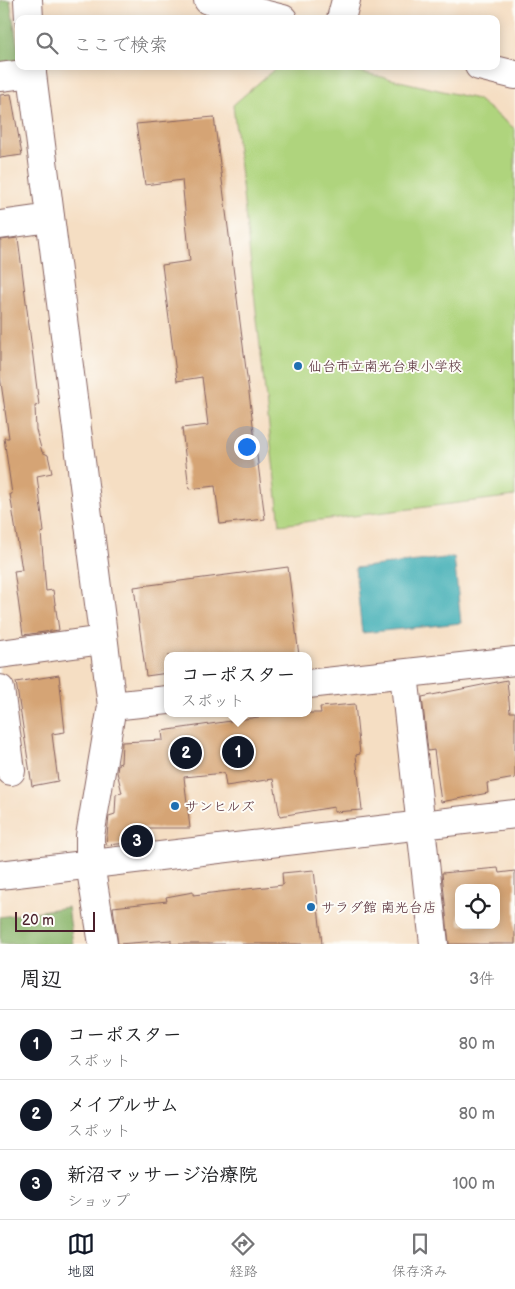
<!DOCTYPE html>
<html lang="ja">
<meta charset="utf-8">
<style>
body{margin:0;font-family:"Balsamiq Sans","Klee One",sans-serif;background:#f6f6f6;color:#202124}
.controls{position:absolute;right:15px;bottom:15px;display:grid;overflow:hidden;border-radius:10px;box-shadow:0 2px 12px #0003}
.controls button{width:45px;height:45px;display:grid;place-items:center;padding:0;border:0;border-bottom:1px solid #e0e0e0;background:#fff;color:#202124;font:25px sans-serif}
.scale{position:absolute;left:15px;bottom:12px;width:80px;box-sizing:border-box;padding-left:5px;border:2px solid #4a1f2b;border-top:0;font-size:14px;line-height:18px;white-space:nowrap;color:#4a1f2b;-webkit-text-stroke:4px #fdfcf7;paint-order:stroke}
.you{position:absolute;left:246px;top:446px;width:18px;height:18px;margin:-12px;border:4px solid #fff;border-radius:50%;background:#1a73e8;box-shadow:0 0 0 8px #1a73e833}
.badge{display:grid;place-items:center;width:32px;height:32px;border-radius:50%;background:#111827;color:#fff;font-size:16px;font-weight:700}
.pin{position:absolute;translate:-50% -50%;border:2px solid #fff;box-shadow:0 1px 5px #0006}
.popup{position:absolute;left:164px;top:652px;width:148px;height:65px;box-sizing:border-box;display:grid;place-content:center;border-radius:10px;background:#fff;filter:drop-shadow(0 1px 4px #0005);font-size:16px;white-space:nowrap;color:#757577}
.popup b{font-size:19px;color:#202124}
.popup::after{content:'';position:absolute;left:50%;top:100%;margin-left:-10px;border:10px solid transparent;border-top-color:#fff}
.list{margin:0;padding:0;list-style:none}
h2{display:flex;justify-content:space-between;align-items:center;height:65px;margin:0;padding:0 20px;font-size:21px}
h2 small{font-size:16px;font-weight:400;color:#757577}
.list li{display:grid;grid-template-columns:32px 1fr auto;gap:15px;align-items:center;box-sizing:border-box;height:70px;padding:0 20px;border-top:1px solid #e0e0e0}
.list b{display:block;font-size:19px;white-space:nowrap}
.list p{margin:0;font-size:16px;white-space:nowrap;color:#757577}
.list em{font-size:16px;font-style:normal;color:#757577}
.icon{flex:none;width:28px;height:28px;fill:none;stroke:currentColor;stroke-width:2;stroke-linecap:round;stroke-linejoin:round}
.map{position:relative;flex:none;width:515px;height:944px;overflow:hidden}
.search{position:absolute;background:#fff;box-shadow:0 2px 12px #0003;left:15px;right:15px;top:15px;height:55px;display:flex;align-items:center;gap:12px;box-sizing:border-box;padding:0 18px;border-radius:10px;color:#757577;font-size:19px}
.sheet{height:275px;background:#fff}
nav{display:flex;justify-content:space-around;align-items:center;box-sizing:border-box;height:70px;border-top:1px solid #e0e0e0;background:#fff;font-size:14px;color:#757577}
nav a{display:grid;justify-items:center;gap:2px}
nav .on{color:#111827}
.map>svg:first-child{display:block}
.green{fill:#afd47d;stroke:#7c7a54}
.forest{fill:#8bb66c;stroke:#6a6a4c}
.water{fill:#3aacb3;stroke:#42666f}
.building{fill:#d5a474;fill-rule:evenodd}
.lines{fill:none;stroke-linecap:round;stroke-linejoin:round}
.minor-casing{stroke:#866260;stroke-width:30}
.tertiary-casing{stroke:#866260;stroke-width:30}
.minor{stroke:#fff;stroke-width:28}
.tertiary{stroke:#fff;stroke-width:28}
.poi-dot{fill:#1f6fb2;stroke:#fdfcf7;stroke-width:2}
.labels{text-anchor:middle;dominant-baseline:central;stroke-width:4;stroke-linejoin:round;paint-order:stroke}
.poi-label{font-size:14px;fill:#4a1f2b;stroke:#fdfcf7;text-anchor:start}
</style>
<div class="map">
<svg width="515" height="944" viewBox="0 0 515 944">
<rect width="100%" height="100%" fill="#fdfcf7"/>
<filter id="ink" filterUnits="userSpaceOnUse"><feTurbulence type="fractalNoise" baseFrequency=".02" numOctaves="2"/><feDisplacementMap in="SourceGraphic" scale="10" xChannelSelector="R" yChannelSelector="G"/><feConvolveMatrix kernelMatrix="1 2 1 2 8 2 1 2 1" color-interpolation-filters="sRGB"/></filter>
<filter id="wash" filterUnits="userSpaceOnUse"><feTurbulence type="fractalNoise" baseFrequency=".0096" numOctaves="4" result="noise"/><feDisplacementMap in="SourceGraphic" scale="20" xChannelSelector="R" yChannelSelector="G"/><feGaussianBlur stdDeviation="1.12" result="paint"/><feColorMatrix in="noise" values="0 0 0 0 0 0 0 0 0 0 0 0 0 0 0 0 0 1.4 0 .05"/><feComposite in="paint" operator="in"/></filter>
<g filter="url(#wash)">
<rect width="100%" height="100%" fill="#f5dec3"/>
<polygon class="green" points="278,66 335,66 477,99 515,129 515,496 280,525 233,105"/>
<g class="forest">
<polygon points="0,0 10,0 19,55 19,64 0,67"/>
<polygon points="68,907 73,944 0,944 0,917"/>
</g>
<polygon class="water" points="454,557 461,623 362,633 355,568"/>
<g id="blocks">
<g class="building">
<polygon points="11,94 22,155 0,158 0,95"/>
<polygon points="214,117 265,519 220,524 215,486 189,489 182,428 208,425 202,377 177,381 162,265 190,261 182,180 145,185 136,124"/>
<polygon points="18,238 39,405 35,406 36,430 42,452 48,455 52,473 37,476 44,532 41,533 46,591 53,590 59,630 23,635 14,571 22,570 10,494 12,494 4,438 9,438 0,376 0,240"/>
<polygon points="288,567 299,656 168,656 168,673 146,676 134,587"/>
<polygon points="59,675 65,732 52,734 58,781 32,786 16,682"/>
<polygon points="507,680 510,712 515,712 515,778 487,783 488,793 441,802 434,750 428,751 422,697"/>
<polygon points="355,704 360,754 356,755 362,810 334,812 334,807 280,816 273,779 226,786 224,773 184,777 190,828 139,828 141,842 106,845 109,816 115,814 116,794 122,793 117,772 118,764 121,763 122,742 163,740 162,731 286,713 321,713 320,707"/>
<path d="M498 868 499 873 515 871V944H449L442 873ZM459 888H496V925H459Z"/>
<polygon points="314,870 322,944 171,944 171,940 118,944 113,907 167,901 166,897 193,892 193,895 283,885 282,873"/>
</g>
</g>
</g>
<g filter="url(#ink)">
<use href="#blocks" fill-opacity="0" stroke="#866260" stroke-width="1"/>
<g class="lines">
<g class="minor-casing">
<g id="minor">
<polyline points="28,0 29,19"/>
<polyline points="208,0 283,19"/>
<polyline points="341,19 346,0"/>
<polyline points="31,66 112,706 90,836 90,864 103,944"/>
<polyline points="479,66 515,75"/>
<polyline points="0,77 32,73"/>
<polyline points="0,225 50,218"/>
<polyline points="0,654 103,640"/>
<polyline points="404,674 434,944"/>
<polyline points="308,684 515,661"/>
<polyline points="0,689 11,771"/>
<polyline points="112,706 168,700"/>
</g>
</g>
<g class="tertiary-casing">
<polyline id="tertiary" points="0,875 515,814"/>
</g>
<use href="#minor" class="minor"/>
<use href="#tertiary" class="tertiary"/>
</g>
</g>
<g class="poi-dot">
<circle cx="298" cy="366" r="5"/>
<circle cx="175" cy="806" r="5"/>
<circle cx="311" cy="907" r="5"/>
</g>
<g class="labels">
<g class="poi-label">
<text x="308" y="366">仙台市立南光台東小学校</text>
<text x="185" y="806">サンヒルズ</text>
<text x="321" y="907">サラダ館 南光台店</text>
</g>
</g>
</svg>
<div class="controls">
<button><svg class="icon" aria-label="locate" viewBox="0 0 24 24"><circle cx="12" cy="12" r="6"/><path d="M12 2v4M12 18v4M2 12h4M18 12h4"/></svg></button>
</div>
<div class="scale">20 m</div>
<div class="you"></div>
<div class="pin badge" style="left:238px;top:752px">1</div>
<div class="popup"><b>コーポスター</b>スポット</div>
<div class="pin badge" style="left:186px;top:753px">2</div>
<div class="pin badge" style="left:137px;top:841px">3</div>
<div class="search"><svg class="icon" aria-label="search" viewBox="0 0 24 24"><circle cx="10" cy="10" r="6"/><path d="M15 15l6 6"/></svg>ここで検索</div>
</div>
<section class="sheet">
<h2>周辺<small>3件</small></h2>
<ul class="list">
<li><span class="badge">1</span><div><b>コーポスター</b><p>スポット</p></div><em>80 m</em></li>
<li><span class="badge">2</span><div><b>メイプルサム</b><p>スポット</p></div><em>80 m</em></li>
<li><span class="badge">3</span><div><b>新沼マッサージ治療院</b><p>ショップ</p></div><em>100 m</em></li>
</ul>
</section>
<nav>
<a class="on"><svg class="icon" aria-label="map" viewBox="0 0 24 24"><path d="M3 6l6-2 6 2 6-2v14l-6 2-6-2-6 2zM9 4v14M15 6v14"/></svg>地図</a>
<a><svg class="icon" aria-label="directions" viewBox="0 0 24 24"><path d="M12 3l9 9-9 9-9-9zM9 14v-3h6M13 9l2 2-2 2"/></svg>経路</a>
<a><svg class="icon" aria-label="saved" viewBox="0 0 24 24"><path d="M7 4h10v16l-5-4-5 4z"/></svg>保存済み</a>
</nav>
